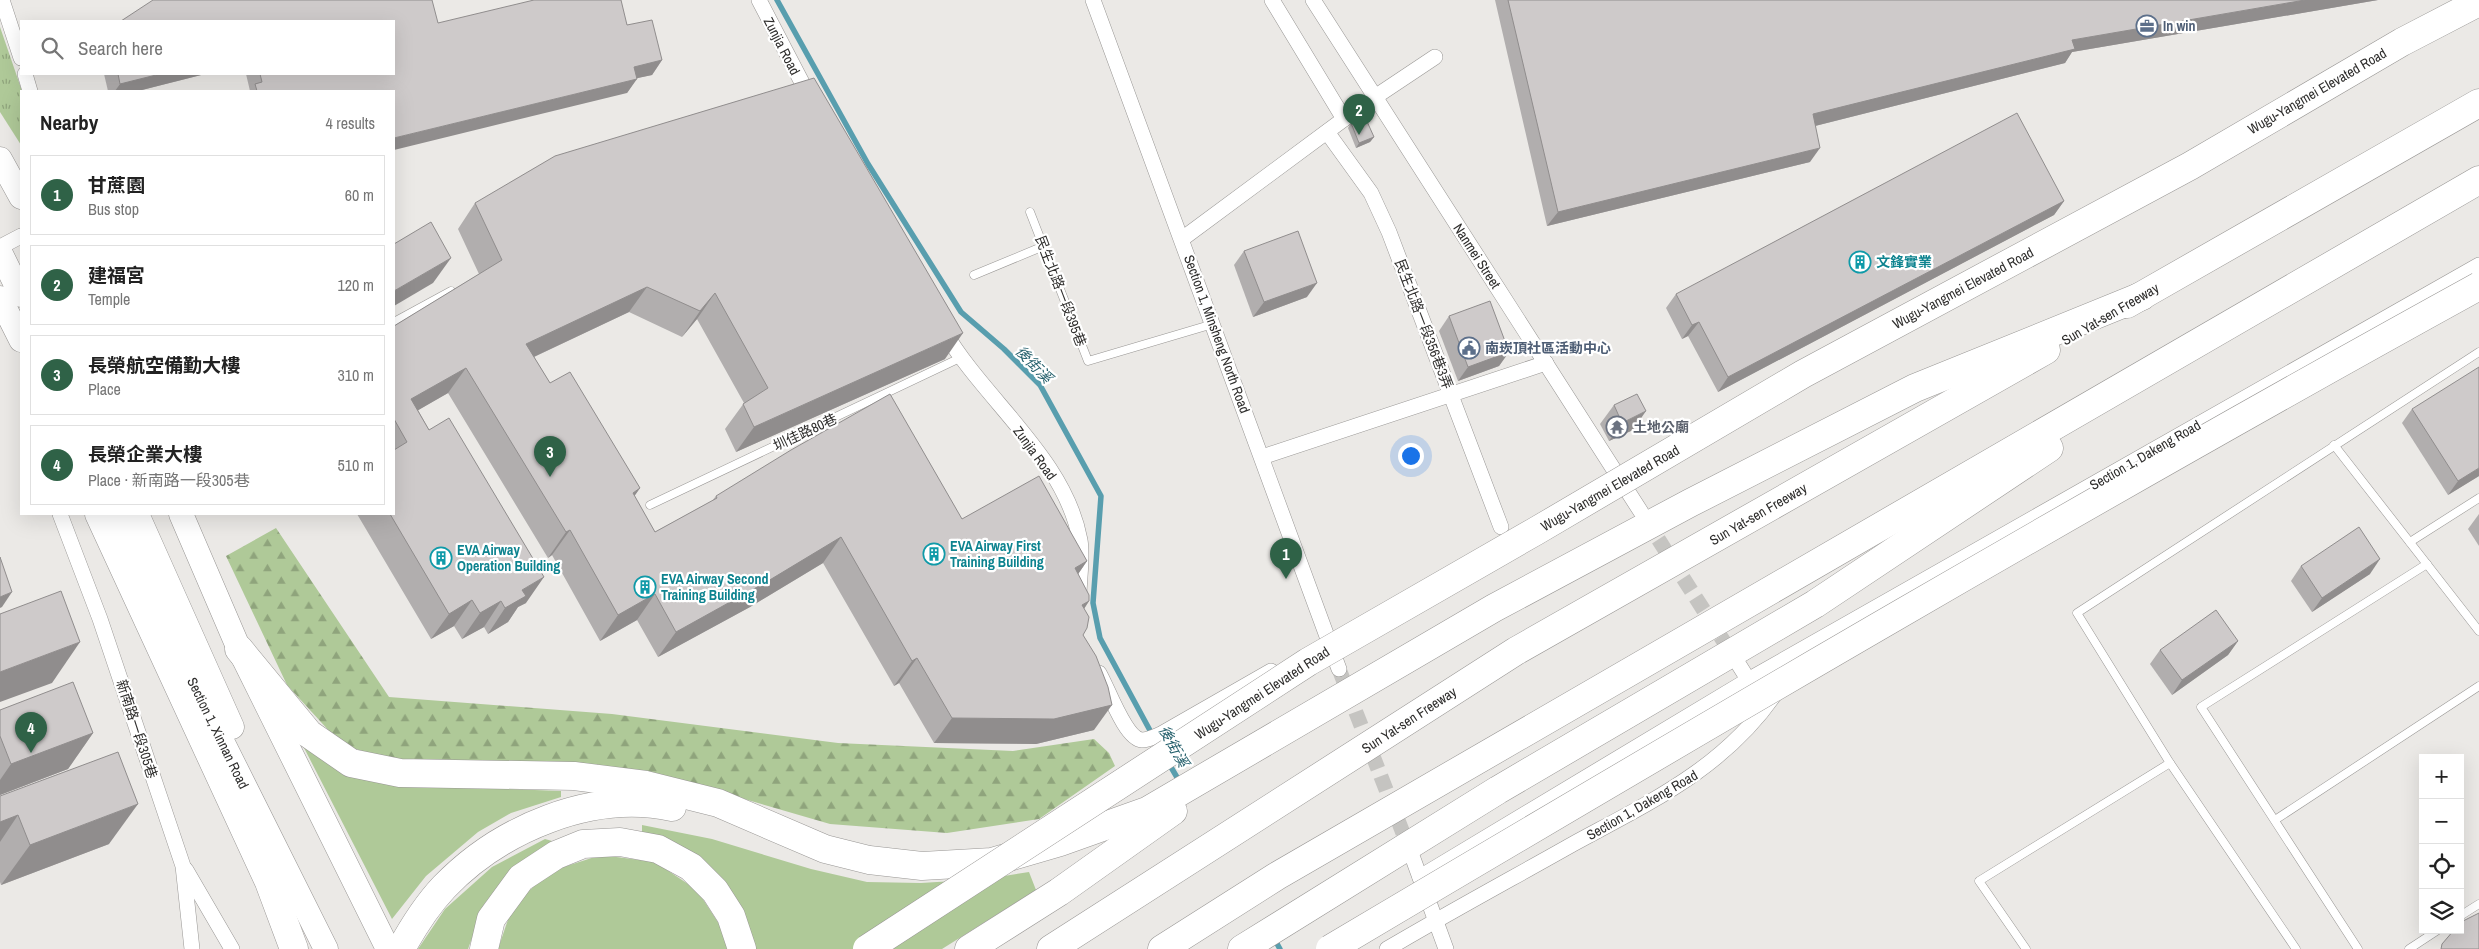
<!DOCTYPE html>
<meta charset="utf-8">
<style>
body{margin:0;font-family:"Archivo Narrow","Noto Sans TC",sans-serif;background:#f2f2f2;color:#222}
.controls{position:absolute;right:15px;bottom:15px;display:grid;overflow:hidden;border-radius:0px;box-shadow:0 5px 20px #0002}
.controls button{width:45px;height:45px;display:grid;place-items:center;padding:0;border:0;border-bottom:1px solid #e0e0e0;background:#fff;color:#222;font:25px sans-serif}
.you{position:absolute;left:1410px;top:455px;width:18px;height:18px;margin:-12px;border:4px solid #fff;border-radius:50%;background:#1a73e8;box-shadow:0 0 0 8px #1a73e833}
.badge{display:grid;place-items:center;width:32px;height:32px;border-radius:50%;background:#2f6247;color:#fff;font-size:16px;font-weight:700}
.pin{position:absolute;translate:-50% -41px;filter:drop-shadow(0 1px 2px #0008)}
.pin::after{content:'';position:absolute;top:26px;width:18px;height:15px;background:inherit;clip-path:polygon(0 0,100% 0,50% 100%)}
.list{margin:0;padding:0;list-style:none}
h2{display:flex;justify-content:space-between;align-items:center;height:65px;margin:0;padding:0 20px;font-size:21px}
h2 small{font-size:16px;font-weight:400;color:#767676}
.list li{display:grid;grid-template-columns:32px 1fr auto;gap:15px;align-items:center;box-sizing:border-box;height:80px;margin:0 10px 10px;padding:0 10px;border:1px solid #e0e0e0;border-radius:0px}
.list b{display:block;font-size:19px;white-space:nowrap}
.list p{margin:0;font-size:16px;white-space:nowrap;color:#767676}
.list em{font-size:16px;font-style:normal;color:#767676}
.icon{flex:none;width:28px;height:28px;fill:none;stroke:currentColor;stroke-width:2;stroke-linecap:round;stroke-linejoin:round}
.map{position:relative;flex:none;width:2479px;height:949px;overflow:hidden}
.search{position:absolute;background:#fff;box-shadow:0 5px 20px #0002;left:20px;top:20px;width:375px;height:55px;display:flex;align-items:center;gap:12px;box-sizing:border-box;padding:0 18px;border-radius:0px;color:#767676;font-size:19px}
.panel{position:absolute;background:#fff;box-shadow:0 5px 20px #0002;left:20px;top:90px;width:375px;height:425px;border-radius:0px}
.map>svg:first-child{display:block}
.grass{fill:#afc998}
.forest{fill:url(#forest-firs)}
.park{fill:url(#park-tufts)}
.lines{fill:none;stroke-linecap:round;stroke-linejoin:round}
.stream{stroke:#589eae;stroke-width:5.5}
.minor-tunnel{stroke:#c5c4c1;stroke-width:15;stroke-dasharray:15 8;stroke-linecap:butt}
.service-casing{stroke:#989694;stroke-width:9}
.minor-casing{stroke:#989694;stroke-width:16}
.primary-casing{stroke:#989694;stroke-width:25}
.motorway-casing{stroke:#989694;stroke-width:29}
.service{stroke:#fff;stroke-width:8}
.minor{stroke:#fff;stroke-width:15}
.primary{stroke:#fff;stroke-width:24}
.motorway{stroke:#fff;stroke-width:28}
.motorway-bridge-casing{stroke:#989694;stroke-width:29;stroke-linecap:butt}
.motorway-bridge{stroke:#fff;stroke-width:28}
.wall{fill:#b1aeae}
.shaded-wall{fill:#908d8d}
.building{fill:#cecaca;stroke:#908d8d}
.labels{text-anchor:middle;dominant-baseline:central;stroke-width:4.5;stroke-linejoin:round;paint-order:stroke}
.service-label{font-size:14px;font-weight:bold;fill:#4e5e75;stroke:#fff;text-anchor:start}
.street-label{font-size:14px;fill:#2f2e2d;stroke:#fff}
.culture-label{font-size:14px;font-weight:bold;fill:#0d838f;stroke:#fff;text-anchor:start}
.worship-label{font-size:14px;font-weight:bold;fill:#5b616d;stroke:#fff;text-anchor:start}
.water-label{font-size:15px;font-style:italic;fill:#25606c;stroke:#fff}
</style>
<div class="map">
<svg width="2479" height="949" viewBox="0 0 2479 949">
<defs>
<pattern id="forest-firs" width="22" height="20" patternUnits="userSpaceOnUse" patternTransform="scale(1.25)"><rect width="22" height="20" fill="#afc998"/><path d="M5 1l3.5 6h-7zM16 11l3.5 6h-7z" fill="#8fa47c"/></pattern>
<pattern id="park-tufts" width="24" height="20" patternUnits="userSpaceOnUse" patternTransform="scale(1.25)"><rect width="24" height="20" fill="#afc998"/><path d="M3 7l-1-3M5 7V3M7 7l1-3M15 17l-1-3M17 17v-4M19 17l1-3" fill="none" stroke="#8fa47c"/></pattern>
</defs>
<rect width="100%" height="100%" fill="#ebe9e6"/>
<g class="grass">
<polygon points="300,740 484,788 561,791 561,797 511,813 478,832 426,876 392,919"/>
<polygon points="642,825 712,839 811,869 867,882 921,883 986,879 1029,872 1036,890 942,949 753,949 642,834"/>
<polygon points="545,839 552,841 516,865 485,903 468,949 418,949 445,909 492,867"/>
<polygon points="601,855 655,862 697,890 723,930 727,949 498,949 512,908 548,872"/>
</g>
<polygon class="forest" points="276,528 389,697 612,714 838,743 1013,751 1094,739 1109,753 1115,766 1039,819 947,833 830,824 665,776 406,764 342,745 287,685 226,556"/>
<polygon class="park" points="0,27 22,91 21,145 0,112"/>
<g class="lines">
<g class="stream">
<polyline points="777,0 868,164 961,312 1004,349 1040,385 1101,496 1093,603 1100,638 1153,736"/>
<polyline points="1168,762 1178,779"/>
<polyline points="1275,940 1280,949"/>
</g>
<g class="minor-tunnel">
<polyline points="1646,520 1735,659"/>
<polyline points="1339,669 1410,851"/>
</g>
<g class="service-casing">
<g id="service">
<polyline points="1030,212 1088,361 1213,324"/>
<polyline points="974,275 1044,246"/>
<polyline points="394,322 451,291"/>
<polyline points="2334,445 2479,631"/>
<polyline points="650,505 960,358"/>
<polyline points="2410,542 2479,498"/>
<polyline points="2275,820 2479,686"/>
<polyline points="2460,916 2479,904"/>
<polyline points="2026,949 1979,881 2170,763"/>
<polyline points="2296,949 2170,763 2077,613 2479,352"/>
<polyline points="2358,949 2201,707 2427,564"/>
<polyline points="2409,949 2438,930"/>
</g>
</g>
<g class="minor-casing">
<g id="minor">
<polyline points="2,0 21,58"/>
<polyline points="759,0 810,98"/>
<polyline points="1093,0 1339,669"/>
<polyline points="1272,0 1344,119"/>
<polyline points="1313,0 1641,512"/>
<polyline points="25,74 30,91"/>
<polyline points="1327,132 1371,193 1389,232 1501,527"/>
<polyline points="1182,239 1363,105 1435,57"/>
<polyline points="0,247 21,236"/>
<path d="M944 331C984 400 1065 458 1080 540 1083 557 1079 579 1079 597"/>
<polyline points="1262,457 1546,363"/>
<polyline points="60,514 100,619 183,866 192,949"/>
<polyline points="1739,665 1754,689"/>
<path d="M1099 673C1108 688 1125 739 1142 740 1148 740 1156 736 1161 734L1271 671"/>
<polyline points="1411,853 1446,949"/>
<polyline points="186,870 232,949"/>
<polyline points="1420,877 1748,680 2479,265"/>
<path d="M1387 949C1448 913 1511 879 1573 844 1650 802 1723 769 1775 694"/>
</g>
</g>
<g class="primary-casing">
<g id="primary">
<polyline points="0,159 21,197"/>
<polyline points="0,252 21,295"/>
<polyline points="0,298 21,340"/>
<polyline points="118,514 203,703 326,949"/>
<polyline points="137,514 232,727"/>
<polyline points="181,514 239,649 388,949"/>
</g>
</g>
<g class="motorway-casing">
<g id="motorway">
<polyline points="2127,304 2479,103"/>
<polyline points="99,514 269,882 294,949"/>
<polyline points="239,649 309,734 351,763 400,773 574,776 646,785 718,803 825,849 869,860 922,866 992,862 1060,842 1147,811 1494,608 1690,503 1915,388 2142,296"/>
<path d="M401 949C413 927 426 906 444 887 500 829 591 790 672 807"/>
<polyline points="484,949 491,919 521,878 556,855 583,844 620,842 658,849 691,867 715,891 731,916 742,949"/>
<polyline points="969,949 1059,892 1173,811"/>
<polyline points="1051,949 1516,651 2046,350"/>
<polyline points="1162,949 1277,876 2479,180"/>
<polyline points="1242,949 1498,790 1815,604 2049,448"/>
</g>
</g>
<use href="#service" class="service"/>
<use href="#minor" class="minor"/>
<use href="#primary" class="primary"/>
<use href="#motorway" class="motorway"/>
<g class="motorway-bridge-casing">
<g id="motorway-bridge">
<polyline points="867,949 1308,662 1536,531 1803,374 2190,166 2402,42 2479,2"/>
<path d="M1330 949C1711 723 2092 499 2479 286"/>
</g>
</g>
<use href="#motorway-bridge" class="motorway-bridge"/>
</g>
<g class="wall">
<polygon points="1495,0 2378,0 2072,52 2065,63 1815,126 1810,162 1547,226"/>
<polygon points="438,23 627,25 662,60 652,75 637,78 627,93 394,91 250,91 246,74 394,74"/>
<polygon points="104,74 205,74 138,91 108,91"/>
<polygon points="1351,123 1374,137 1370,142 1356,148 1348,128"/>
<polygon points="2064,201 2054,215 1718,392 1688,336 1682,339 1666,308 1676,294"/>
<polygon points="475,203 945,359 736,452 725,429 744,403 697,319 682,337 629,312 534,357 550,383 640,488 634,496 655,532 712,501 716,496 962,519 1087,561 1078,574 1089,601 1084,609 1083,635 1094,730 1036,744 934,743 899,683 894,686 823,563 750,607 658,657 637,620 600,641 552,555 548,558 448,393 418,410 526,603 518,607 508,622 488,634 484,627 462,639 454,626 431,639 357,514 394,514 394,326 479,274 458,229"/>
<polygon points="1244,251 1307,297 1253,317 1234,265"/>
<polygon points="1449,316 1509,352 1499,366 1458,381 1439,331"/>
<polygon points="1614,405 1633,430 1609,441 1600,424"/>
<polygon points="2412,409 2479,476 2448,495 2402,423"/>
<polygon points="2479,514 2479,546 2468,529"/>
<polygon points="2301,566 2370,574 2312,612 2291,581"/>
<polygon points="2238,641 2228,655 2172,695 2150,664 2160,650"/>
<polygon points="0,710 93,733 68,769 0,795"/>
<polygon points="0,796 109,844 1,885 0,882"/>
</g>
<g class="shaded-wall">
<polygon points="2305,0 2378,0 2072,52 2065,63 1803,129 1813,114 2072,40"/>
<polygon points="662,60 652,75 624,81 634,67"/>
<polygon points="160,74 205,74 138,91 115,91 120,84"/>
<polygon points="637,79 627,93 394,150 394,138"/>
<polygon points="1374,137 1370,142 1356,148 1359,143"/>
<polygon points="1820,148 1810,162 1547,226 1558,212"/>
<polygon points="2064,201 2054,215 1718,392 1728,377"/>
<polygon points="451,258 433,283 394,306 394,291"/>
<polygon points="1317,283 1307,297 1253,317 1264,302"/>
<polygon points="647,287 629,312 508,369 526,344"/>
<polygon points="715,293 697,319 682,337 700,311"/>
<polygon points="1699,322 1688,336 1682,339 1692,325"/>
<polygon points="963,333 945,359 736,452 754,427"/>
<polygon points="1509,352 1499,366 1458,381 1468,367"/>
<polygon points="466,368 448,393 396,423 411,399"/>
<polygon points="1646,411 1633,430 1609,441 1622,423"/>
<polygon points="2479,468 2479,476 2448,495 2458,481"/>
<polygon points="640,488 622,514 633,493"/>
<polygon points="570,530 552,555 548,558 566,532"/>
<polygon points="841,537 823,563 750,607 658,657 676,632"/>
<polygon points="2380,559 2370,574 2312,612 2322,598"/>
<polygon points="1087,561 1070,586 1075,568"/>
<polygon points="544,577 526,603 518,607 508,622 488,634 505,608 522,590"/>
<polygon points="12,592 2,607 0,608 0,597"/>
<polygon points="655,594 637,620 600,641 618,615"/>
<polygon points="472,600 454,626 431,639 449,614"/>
<polygon points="501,601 484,627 462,639 480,613"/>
<polygon points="1089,601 1072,627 1082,605"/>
<polygon points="2238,641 2228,655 2172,695 2182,680"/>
<polygon points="80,642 52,683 0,702 0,672"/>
<polygon points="917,658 899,683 894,686 912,661"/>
<polygon points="1112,705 1094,730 1036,744 934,743 952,718"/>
<polygon points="93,733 68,769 0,795 0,780 11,764"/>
<polygon points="138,804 109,844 1,885 30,845"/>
<polygon points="18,815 0,842 0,822"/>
</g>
<g class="building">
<polygon points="153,0 432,0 438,23 534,0 621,0 627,25 652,20 662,60 634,67 637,79 394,138 394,91 257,91 255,84 262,82 260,74 394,74 394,21 121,21"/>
<polygon points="1508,0 2305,0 2072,40 2075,49 1813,114 1820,148 1558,212"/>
<polygon points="118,74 160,74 120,84"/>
<polygon points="814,78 963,333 754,427 743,404 768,388 715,293 700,311 647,287 526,344 550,383 570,372 640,488 633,493 655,532 717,498 716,496 791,450 890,394 962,519 1039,476 1087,561 1075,568 1089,595 1089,601 1082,605 1089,617 1087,628 1083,635 1096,656 1108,687 1112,705 1054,719 952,718 917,658 912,661 841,537 768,581 676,632 655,594 618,615 570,530 566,532 466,368 411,399 429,430 449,418 544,577 522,590 526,596 505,608 501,601 480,613 472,600 449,614 390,514 394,514 394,450 407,442 394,419 394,326 502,260 475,203 555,156"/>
<polygon points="2017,113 2064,201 1728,377 1699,322 1692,325 1676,294"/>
<polygon points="1365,117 1374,137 1359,143 1351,123"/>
<polygon points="431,222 451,258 394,291 394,244"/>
<polygon points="1298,231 1317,283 1264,302 1244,251"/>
<polygon points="1490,301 1509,352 1468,367 1449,316"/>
<polygon points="2479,367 2479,468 2458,481 2412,409"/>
<polygon points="1637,394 1646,411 1622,423 1614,405"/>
<polygon points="2359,527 2380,559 2322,598 2301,566"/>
<polygon points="0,557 12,592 0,597"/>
<polygon points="61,591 80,642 0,672 0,614"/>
<polygon points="2216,610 2238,641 2182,680 2160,650"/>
<polygon points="73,682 93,733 11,764 0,736 0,710"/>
<polygon points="118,752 138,804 30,845 18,815 0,822 0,796"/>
<polygon points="2479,913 2479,949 2441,949 2442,944 2454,930 2460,930 2461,922"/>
</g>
<defs>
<g id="office-ring" transform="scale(1.125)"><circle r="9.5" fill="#fff" stroke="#5c6f8a" stroke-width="1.5"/><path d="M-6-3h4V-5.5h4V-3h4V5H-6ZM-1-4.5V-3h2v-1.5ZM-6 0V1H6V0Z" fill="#5c6f8a"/></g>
<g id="building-ring" transform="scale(1.125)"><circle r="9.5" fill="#fff" stroke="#0f9aa8" stroke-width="1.5"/><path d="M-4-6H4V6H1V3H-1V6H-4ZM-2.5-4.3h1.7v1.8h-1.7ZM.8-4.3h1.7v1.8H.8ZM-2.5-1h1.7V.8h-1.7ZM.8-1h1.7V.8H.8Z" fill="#0f9aa8"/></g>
<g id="civic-ring" transform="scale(1.125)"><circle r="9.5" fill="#fff" stroke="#5c6f8a" stroke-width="1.5"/><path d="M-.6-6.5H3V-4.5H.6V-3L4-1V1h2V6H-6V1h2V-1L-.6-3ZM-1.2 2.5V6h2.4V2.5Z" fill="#5c6f8a"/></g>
<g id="temple-ring" transform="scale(1.125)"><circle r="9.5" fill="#fff" stroke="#6b7280" stroke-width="1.5"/><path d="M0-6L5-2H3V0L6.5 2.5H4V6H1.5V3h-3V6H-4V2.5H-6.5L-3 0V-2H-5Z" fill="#6b7280"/></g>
</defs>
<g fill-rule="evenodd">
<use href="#office-ring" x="2147" y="26"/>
<use href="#building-ring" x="1860" y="262"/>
<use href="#civic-ring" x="1469" y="348"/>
<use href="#temple-ring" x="1617" y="427"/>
<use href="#building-ring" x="934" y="554"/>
<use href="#building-ring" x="441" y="558"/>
<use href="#building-ring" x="645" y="587"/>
</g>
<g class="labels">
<g class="service-label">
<text x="2163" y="26">In win</text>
<text x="1485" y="348">南崁頂社區活動中心</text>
</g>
<g class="street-label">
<text transform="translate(782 46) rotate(63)">Zunjia Road</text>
<text transform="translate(2317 91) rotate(-30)">Wugu-Yangmei Elevated Road</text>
<text transform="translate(1477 256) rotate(57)">Nanmei Street</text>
<text transform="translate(1963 288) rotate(-28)">Wugu-Yangmei Elevated Road</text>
<text transform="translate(1061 291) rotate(69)">民生北路一段395巷</text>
<text transform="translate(2110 314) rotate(-30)">Sun Yat-sen Freeway</text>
<text transform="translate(1424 324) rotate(69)">民生北路一段356巷3弄</text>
<text transform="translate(1217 334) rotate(70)">Section 1, Minsheng North Road</text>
<text transform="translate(805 432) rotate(-25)">圳佳路80巷</text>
<text transform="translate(1035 453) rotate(54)">Zunjia Road</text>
<text transform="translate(2145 455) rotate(-30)">Section 1, Dakeng Road</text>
<text transform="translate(1610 488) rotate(-30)">Wugu-Yangmei Elevated Road</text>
<text transform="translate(1758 514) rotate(-30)">Sun Yat-sen Freeway</text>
<text transform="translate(1262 693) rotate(-33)">Wugu-Yangmei Elevated Road</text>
<text transform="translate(1409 720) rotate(-33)">Sun Yat-sen Freeway</text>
<text transform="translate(137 729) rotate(72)">新南路一段305巷</text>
<text transform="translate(218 733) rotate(64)">Section 1, Xinnan Road</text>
<text transform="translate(1642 805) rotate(-30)">Section 1, Dakeng Road</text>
</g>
<g class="culture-label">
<text x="1876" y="262">文鋒實業</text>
<text x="950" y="546">EVA Airway First<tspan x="950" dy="16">Training Building</tspan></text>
<text x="457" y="550">EVA Airway<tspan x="457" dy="16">Operation Building</tspan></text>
<text x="661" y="579">EVA Airway Second<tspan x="661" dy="16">Training Building</tspan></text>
</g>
<g class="worship-label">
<text x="1633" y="427">土地公廟</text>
</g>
<g class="water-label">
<text transform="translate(1034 364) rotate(46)">後街溪</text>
<text transform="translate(1174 746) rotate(61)">後街溪</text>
</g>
</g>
</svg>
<div class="controls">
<button>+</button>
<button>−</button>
<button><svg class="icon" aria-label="locate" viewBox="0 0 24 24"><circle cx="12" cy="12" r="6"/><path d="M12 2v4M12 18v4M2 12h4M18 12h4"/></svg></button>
<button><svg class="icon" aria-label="layers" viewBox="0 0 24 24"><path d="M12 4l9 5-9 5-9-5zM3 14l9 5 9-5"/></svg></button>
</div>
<div class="you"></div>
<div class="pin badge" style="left:1286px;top:579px">1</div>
<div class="pin badge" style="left:1359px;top:135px">2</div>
<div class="pin badge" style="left:550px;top:477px">3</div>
<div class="pin badge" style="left:31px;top:753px">4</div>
<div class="search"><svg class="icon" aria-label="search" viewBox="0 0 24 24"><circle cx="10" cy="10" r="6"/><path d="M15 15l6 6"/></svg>Search here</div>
<section class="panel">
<h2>Nearby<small>4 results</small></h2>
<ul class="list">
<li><span class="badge">1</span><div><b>甘蔗園</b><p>Bus stop</p></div><em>60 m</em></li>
<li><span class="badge">2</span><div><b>建福宮</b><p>Temple</p></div><em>120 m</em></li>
<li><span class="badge">3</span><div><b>長榮航空備勤大樓</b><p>Place</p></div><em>310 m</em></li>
<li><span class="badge">4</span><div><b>長榮企業大樓</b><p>Place · 新南路一段305巷</p></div><em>510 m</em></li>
</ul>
</section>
</div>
